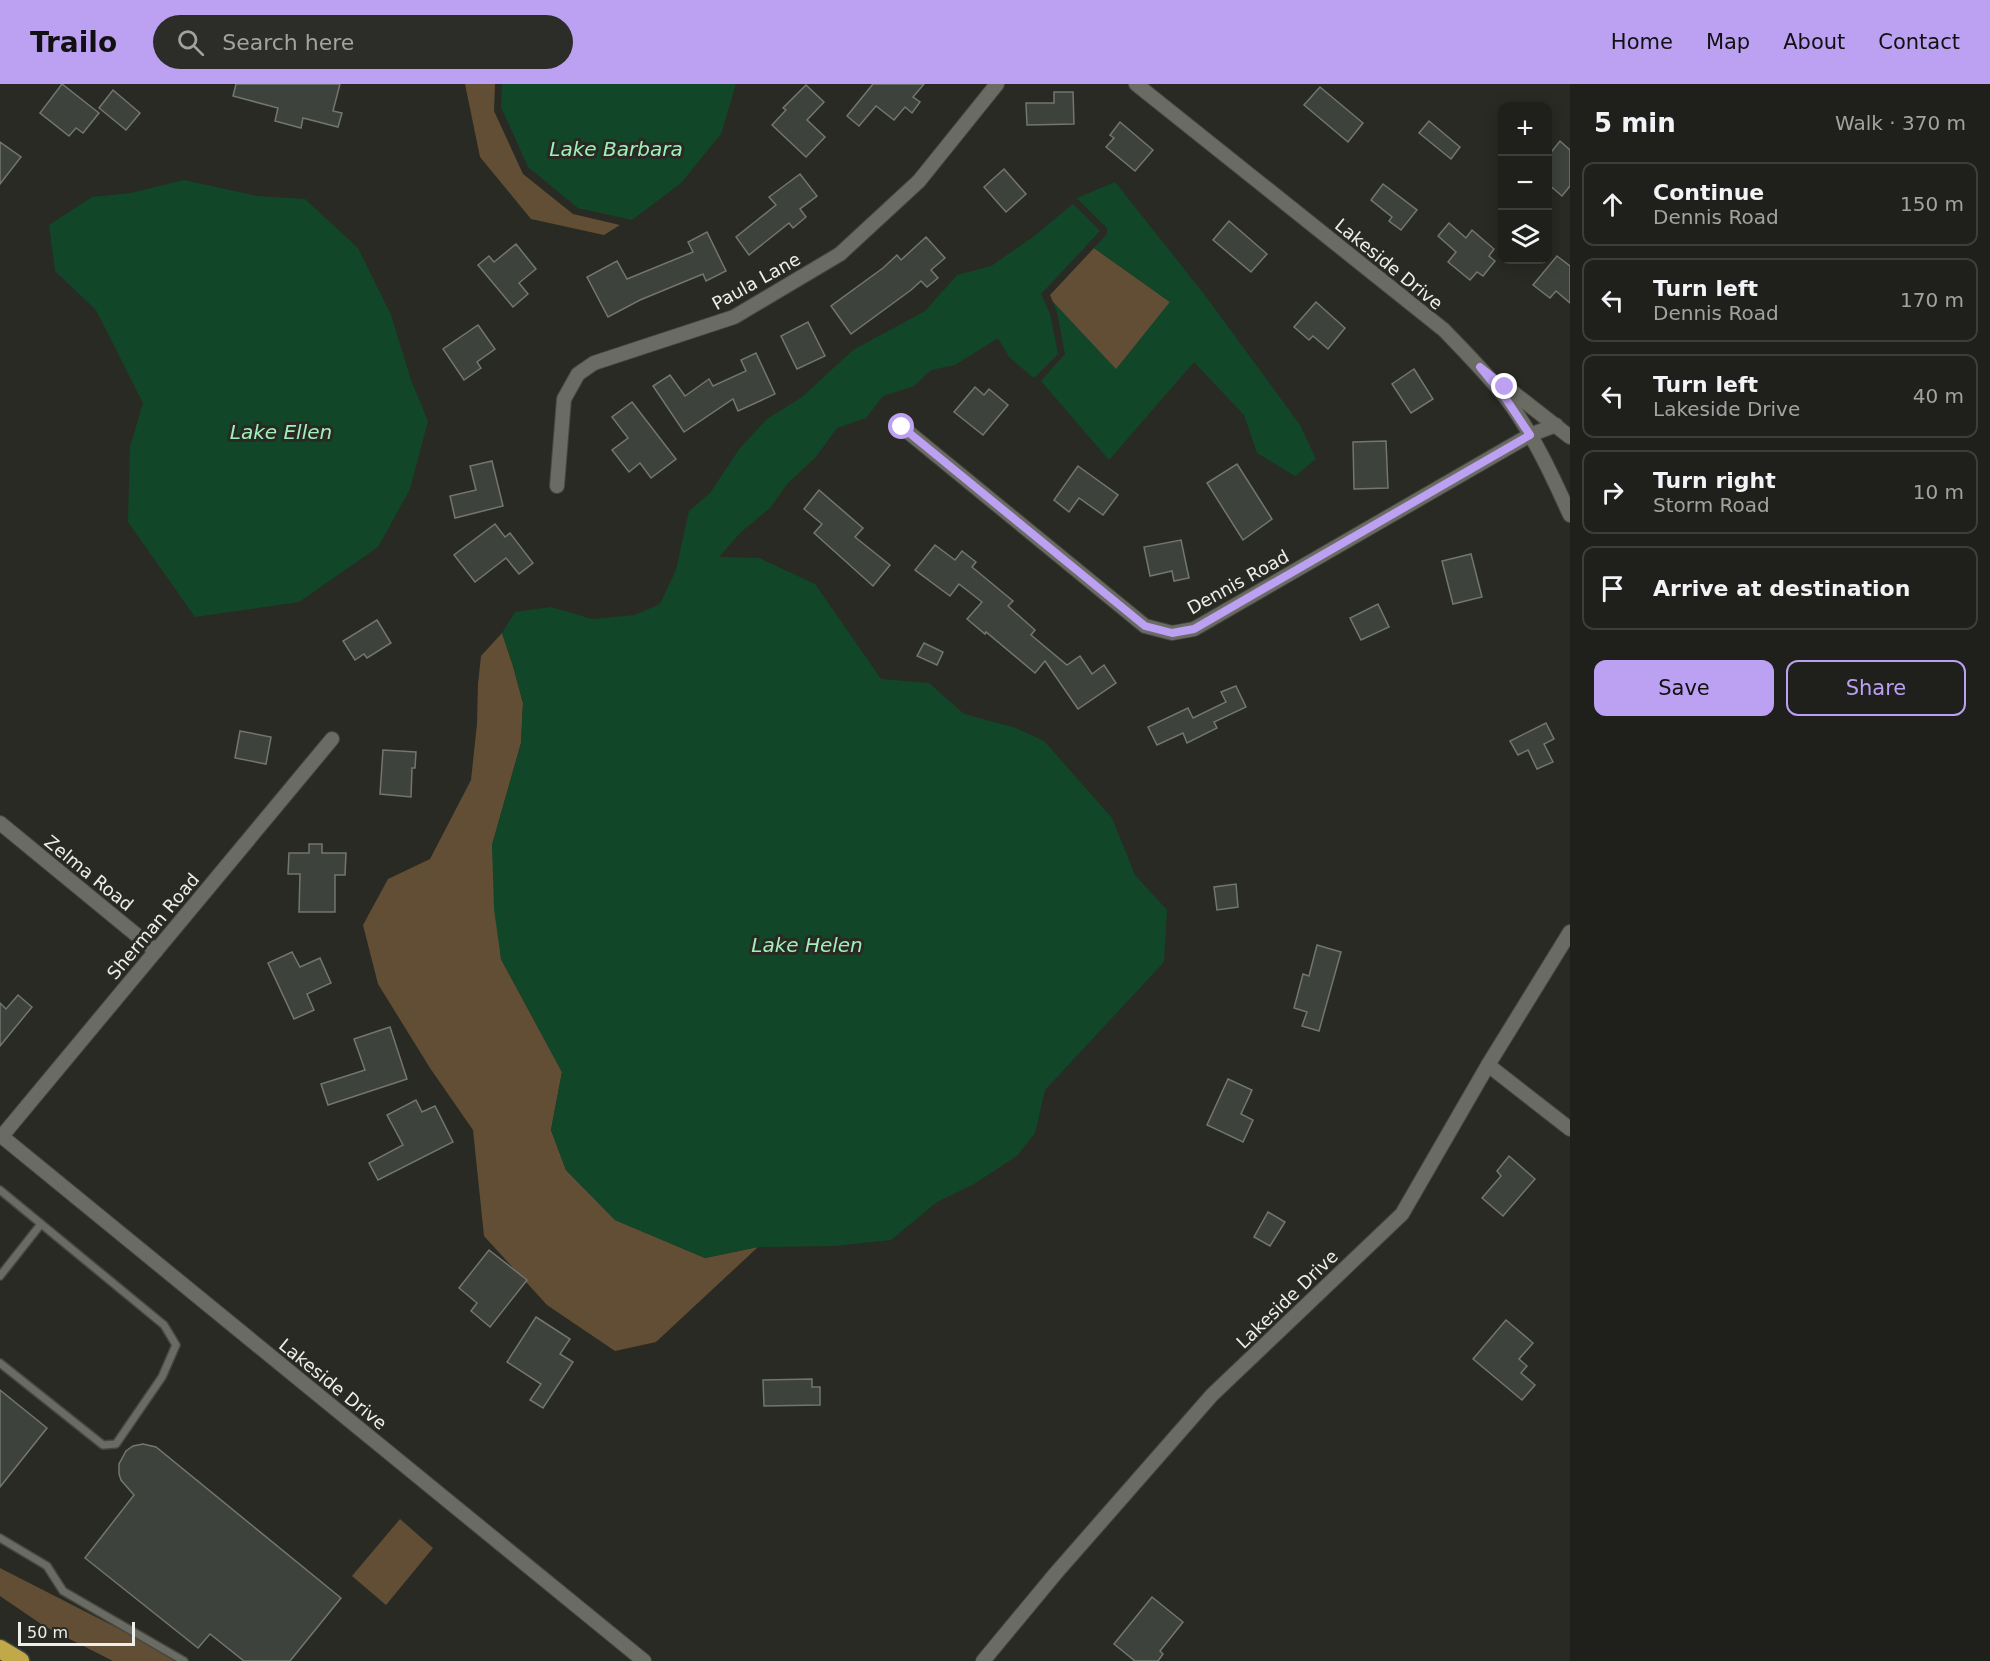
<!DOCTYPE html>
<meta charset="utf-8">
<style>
body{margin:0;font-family:"DejaVu Sans",sans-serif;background:#2c2d28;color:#f1f3f6}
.controls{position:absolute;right:18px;top:18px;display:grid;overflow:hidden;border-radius:12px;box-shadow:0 3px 15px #0003}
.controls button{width:54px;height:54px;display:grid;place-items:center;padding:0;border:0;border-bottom:2px solid #3c3e3a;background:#1f201b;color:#f1f3f6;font:30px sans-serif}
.scale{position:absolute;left:18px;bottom:15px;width:117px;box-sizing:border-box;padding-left:6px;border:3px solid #edede9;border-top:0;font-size:16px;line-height:21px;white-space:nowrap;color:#edede9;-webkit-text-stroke:4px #292a24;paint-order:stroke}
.stop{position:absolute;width:18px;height:18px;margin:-14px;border:4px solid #bca0f2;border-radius:50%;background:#fff}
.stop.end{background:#bca0f2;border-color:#fff;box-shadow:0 2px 6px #0008}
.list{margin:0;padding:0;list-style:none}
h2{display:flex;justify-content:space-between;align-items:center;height:78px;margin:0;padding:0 24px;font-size:26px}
h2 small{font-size:20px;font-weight:400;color:#a1a3a3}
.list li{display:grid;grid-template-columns:39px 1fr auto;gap:18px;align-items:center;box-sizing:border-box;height:84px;margin:0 12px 12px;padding:0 12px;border:2px solid #3c3e3a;border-radius:12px}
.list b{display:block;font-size:22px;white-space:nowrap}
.list p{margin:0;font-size:20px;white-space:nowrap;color:#a1a3a3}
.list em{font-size:20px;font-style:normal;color:#a1a3a3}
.actions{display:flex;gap:12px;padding:18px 24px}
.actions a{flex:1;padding:14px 0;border:2px solid #bca0f2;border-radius:12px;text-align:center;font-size:21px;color:#bca0f2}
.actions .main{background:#bca0f2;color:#111}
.icon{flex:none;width:33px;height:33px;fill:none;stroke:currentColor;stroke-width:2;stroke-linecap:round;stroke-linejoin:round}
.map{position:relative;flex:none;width:1570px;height:1577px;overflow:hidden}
header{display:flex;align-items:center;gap:36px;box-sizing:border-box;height:84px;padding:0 30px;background:#bca0f2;color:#111}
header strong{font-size:28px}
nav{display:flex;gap:33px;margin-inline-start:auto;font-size:21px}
.search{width:420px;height:54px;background:#2c2d28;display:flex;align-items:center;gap:15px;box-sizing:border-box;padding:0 21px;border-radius:33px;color:#a1a3a3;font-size:22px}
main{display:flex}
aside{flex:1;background:#1f201b}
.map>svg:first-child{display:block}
.green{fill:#624e34}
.water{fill:#114728}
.building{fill:#3e423c;stroke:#72766f;stroke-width:1.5}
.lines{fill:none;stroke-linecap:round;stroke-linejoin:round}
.lane-casing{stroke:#474742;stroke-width:10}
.street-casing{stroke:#474742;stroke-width:16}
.highway-casing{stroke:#474742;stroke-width:21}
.lane{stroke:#6a6b63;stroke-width:7}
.street{stroke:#6a6b63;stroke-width:14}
.highway{stroke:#c1a848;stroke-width:18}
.route{stroke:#bca0f2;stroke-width:8}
.labels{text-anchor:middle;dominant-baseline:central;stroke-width:6;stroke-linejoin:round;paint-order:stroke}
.street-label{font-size:18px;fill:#edede9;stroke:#292a24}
.water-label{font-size:20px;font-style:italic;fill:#a1f0ba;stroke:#292a24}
</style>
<header>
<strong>Trailo</strong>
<div class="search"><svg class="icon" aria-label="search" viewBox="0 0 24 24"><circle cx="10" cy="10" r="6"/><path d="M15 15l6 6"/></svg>Search here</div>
<nav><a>Home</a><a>Map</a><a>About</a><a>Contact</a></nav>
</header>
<main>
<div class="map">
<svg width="1570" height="1577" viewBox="0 0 1570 1577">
<rect width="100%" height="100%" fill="#292a24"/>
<g class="green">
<polygon points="465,0 495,0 494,27 523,90 573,130 620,141 604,151 531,135 480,73"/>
<polygon points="1094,164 1170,218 1116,286 1053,218 1050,211"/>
<polygon points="502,549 513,582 523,619 521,659 492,761 501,875 562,988 551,1046 566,1086 615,1136 705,1174 758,1163 656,1258 615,1267 547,1221 484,1152 473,1046 430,984 378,900 363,841 388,795 430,775 471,696 477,640 478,600 481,572"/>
<polygon points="400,1435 433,1464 386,1521 352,1492"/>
<polygon points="0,1484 182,1577 113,1577 44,1542 0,1512"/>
</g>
<g class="water">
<polygon points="502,0 736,0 721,50 681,99 632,136 578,124 528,83 501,23"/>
<polygon points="184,96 257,112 305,115 358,164 391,231 411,296 428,337 410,405 378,463 299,518 195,533 128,438 130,363 143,319 96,226 55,187 49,141 92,113 131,109"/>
<polygon points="1115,98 1204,210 1300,341 1316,375 1295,392 1257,369 1244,331 1194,278 1109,376 1041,297 1065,270 1057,228 1053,218 1116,285 1170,218 1094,164 1107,150 1107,144 1077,114"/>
<polygon points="1073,120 1100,147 1041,210 1050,230 1058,270 1034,294 1009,273 998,254 955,281 931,286 914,302 883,312 866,334 837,344 815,374 788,399 770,424 741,448 719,473 759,474 815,500 881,595 929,599 964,630 1016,644 1044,657 1112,734 1135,791 1167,826 1164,878 1045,1006 1035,1049 1017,1072 974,1100 937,1118 891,1156 835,1162 758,1163 705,1174 615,1136 566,1086 551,1046 562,988 501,875 494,825 492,761 521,659 523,619 513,582 502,549 515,528 551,523 592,535 635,531 660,520 676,486 689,427 710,409 740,364 767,335 802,313 853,266 925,227 957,191 991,182 1033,153"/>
</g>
<g class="building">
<polygon points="62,0 99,29 83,49 76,44 69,52 40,29"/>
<polygon points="236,0 340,0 333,27 342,29 338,43 303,34 301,44 275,37 278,24 233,12"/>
<polygon points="873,0 924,0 913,13 920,18 912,29 905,23 894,36 876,22 859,42 847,32"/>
<polygon points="806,1 824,18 807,36 825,53 806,73 772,41 786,26 783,24"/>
<polygon points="1320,3 1363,39 1348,58 1304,21"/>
<polygon points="113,6 140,29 126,46 99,24"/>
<polygon points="1054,8 1073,8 1074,40 1027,41 1026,19 1054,19"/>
<polygon points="1429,37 1460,63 1451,75 1419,49"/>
<polygon points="1120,38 1153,66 1135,87 1106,63 1114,54 1110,51"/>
<polygon points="1560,57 1570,66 1570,102 1562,112 1548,100 1548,72"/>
<polygon points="0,58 21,73 0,100"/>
<polygon points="1004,85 1026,110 1006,128 984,103"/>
<polygon points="800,90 817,112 800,125 806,133 793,144 789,139 749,171 736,153 776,121 769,113"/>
<polygon points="1383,100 1417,126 1401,146 1389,137 1392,133 1371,116"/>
<polygon points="1229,137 1267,170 1251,188 1213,156"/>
<polygon points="1449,139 1466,154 1472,146 1494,165 1489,172 1495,177 1483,192 1477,188 1470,196 1448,178 1456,168 1438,152"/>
<polygon points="707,148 726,187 706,197 703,190 640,216 608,233 587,193 617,177 627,195 693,168 688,158"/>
<polygon points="926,153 945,174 931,186 938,194 927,203 921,197 911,206 851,250 831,222 883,184 897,171 901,176"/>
<polygon points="516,160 536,185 519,199 528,210 513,223 478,181 489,172 494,178"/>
<polygon points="1557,172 1570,182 1570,219 1556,207 1550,214 1533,201"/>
<polygon points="1316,218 1345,244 1328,265 1313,252 1309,256 1294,243"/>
<polygon points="808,238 825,272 797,285 781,252"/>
<polygon points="478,241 495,265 477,278 481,284 464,296 443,265"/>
<polygon points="756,269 775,310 738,327 733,315 684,348 653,302 670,291 685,312 709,295 713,302 746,287 741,276"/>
<polygon points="1414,285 1433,315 1411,329 1392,300"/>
<polygon points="975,303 984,311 989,305 1008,321 983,351 954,328"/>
<polygon points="632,318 676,375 651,394 640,379 629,388 612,366 628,354 612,333"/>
<polygon points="1386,357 1388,404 1354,405 1353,358"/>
<polygon points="492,377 503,422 455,434 450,412 476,406 470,382"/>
<polygon points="1237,380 1272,435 1243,456 1207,399"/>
<polygon points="1078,382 1118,411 1103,431 1079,414 1069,428 1054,416"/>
<polygon points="819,406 863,444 855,453 890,481 873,502 814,449 822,440 804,425"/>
<polygon points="495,440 505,453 510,449 533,479 519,490 506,474 475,498 454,471"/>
<polygon points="1181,456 1189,494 1174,497 1172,487 1150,492 1144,463"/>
<polygon points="935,461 955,476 962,467 976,478 972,483 1013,517 1008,522 1035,546 1031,551 1067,581 1080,572 1092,590 1104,581 1116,599 1078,625 1045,577 1035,589 986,548 985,550 967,535 982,518 959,500 950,512 915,486"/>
<polygon points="1471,470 1482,513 1453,520 1442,477"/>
<polygon points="1378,520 1389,543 1361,556 1350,534"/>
<polygon points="377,536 391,559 367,574 364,570 355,576 343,557"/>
<polygon points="924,559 943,568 937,581 917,572"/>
<polygon points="1236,602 1246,623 1214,638 1217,644 1187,659 1183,649 1157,661 1148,643 1188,624 1193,634 1226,618 1221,608"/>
<polygon points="1546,639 1554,655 1544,660 1553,678 1537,685 1528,666 1518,671 1510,657"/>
<polygon points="240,647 271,653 266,680 235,674"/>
<polygon points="383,666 416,668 415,684 412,684 411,713 380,710"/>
<polygon points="309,760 322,760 322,769 346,769 345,791 335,791 335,828 299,828 300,790 288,790 289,769 309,769"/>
<polygon points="1236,800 1238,823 1217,826 1214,803"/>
<polygon points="1317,861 1341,868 1319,947 1302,942 1307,928 1294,924 1303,890 1309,892"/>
<polygon points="292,868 300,883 320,874 331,899 307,910 314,926 294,935 268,879"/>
<polygon points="18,911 32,923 0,962 0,919 6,925"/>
<polygon points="390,943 407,995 328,1021 321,1000 365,986 354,955"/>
<polygon points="1228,995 1252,1006 1241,1030 1253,1036 1243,1058 1207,1041"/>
<polygon points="416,1016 422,1028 435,1022 453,1058 378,1096 369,1079 403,1061 387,1031"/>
<polygon points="1509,1072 1535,1095 1503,1132 1482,1114 1501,1092 1497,1087"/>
<polygon points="1268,1128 1285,1138 1270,1162 1254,1153"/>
<polygon points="489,1166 527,1196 490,1243 471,1227 477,1219 459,1204"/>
<polygon points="536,1233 570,1255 560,1270 573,1278 543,1324 530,1316 541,1300 507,1278"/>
<polygon points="1506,1236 1533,1259 1519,1275 1527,1282 1521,1289 1535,1301 1522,1316 1473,1275"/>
<polygon points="812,1295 812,1303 820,1303 820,1321 764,1322 763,1296"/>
<polygon points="0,1306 47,1344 0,1403"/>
<polygon points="143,1360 156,1363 341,1514 290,1577 244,1577 210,1550 198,1564 85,1474 134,1411 121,1396 119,1390 119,1380 126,1367 133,1362"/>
<polygon points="1152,1513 1183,1538 1160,1567 1163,1570 1158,1577 1135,1577 1114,1560"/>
</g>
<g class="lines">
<g class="lane-casing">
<g id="lane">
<polyline points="0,1106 164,1241 176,1261 162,1293 116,1360 103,1361 0,1279"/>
<polyline points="0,1192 41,1140"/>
<polyline points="0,1454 47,1482 63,1507 184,1577"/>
</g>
</g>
<g class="street-casing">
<g id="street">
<path d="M1136 0 1444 246C1465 268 1487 290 1506 314 1533 350 1552 391 1570 431"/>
<polyline points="1501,299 1570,353"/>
<polyline points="902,343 1145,542 1172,549 1194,545 1530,351 1556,341"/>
<polyline points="557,402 564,315 578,290 594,279 734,233 840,170 919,97 997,0"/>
<polyline points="0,739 156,867"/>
<polyline points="1488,981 1570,1045"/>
<polyline points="0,1051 644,1577"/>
<polyline points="2,1052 332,655"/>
<polyline points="983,1577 1056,1489 1212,1311 1402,1130 1488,981 1570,848"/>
</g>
</g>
<g class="highway-casing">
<polyline id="highway" points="0,1565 20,1577"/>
</g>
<use href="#lane" class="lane"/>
<use href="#street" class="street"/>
<use href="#highway" class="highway"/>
</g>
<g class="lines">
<polyline class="route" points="902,343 1145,542 1172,549 1194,545 1530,351 1506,315 1480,283 1505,303"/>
</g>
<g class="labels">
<g class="street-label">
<text transform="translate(1389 180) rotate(39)">Lakeside Drive</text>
<text transform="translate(756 197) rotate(-29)">Paula Lane</text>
<text transform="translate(1238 498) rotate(-29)">Dennis Road</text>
<text transform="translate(89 789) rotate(39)">Zelma Road</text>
<text transform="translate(153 842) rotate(-50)">Sherman Road</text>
<text transform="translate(1287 1215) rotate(-44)">Lakeside Drive</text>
<text transform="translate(333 1300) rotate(39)">Lakeside Drive</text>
</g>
<g class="water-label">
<text x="616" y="65">Lake Barbara</text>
<text x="281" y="348">Lake Ellen</text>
<text x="807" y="861">Lake Helen</text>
</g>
</g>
</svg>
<div class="controls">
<button>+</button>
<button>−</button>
<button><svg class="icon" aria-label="layers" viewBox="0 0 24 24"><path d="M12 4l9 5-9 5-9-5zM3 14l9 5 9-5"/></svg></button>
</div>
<div class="scale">50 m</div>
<div class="stop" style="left:902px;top:343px"></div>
<div class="stop end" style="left:1505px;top:303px"></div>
</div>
<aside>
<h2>5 min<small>Walk · 370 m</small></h2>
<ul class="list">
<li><svg class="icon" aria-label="ahead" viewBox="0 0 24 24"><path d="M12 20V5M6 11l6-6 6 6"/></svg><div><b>Continue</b><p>Dennis Road</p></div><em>150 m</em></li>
<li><svg class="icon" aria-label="left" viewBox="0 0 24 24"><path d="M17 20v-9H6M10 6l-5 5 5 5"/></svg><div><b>Turn left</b><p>Dennis Road</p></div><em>170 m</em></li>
<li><svg class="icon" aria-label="left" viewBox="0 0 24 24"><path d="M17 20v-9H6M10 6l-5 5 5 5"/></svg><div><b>Turn left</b><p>Lakeside Drive</p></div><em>40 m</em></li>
<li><svg class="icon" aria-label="right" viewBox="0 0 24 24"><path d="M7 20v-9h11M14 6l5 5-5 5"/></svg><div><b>Turn right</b><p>Storm Road</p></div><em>10 m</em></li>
<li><svg class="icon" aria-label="arrive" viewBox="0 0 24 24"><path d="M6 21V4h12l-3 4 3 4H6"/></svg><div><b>Arrive at destination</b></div></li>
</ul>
<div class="actions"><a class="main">Save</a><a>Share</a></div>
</aside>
</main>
